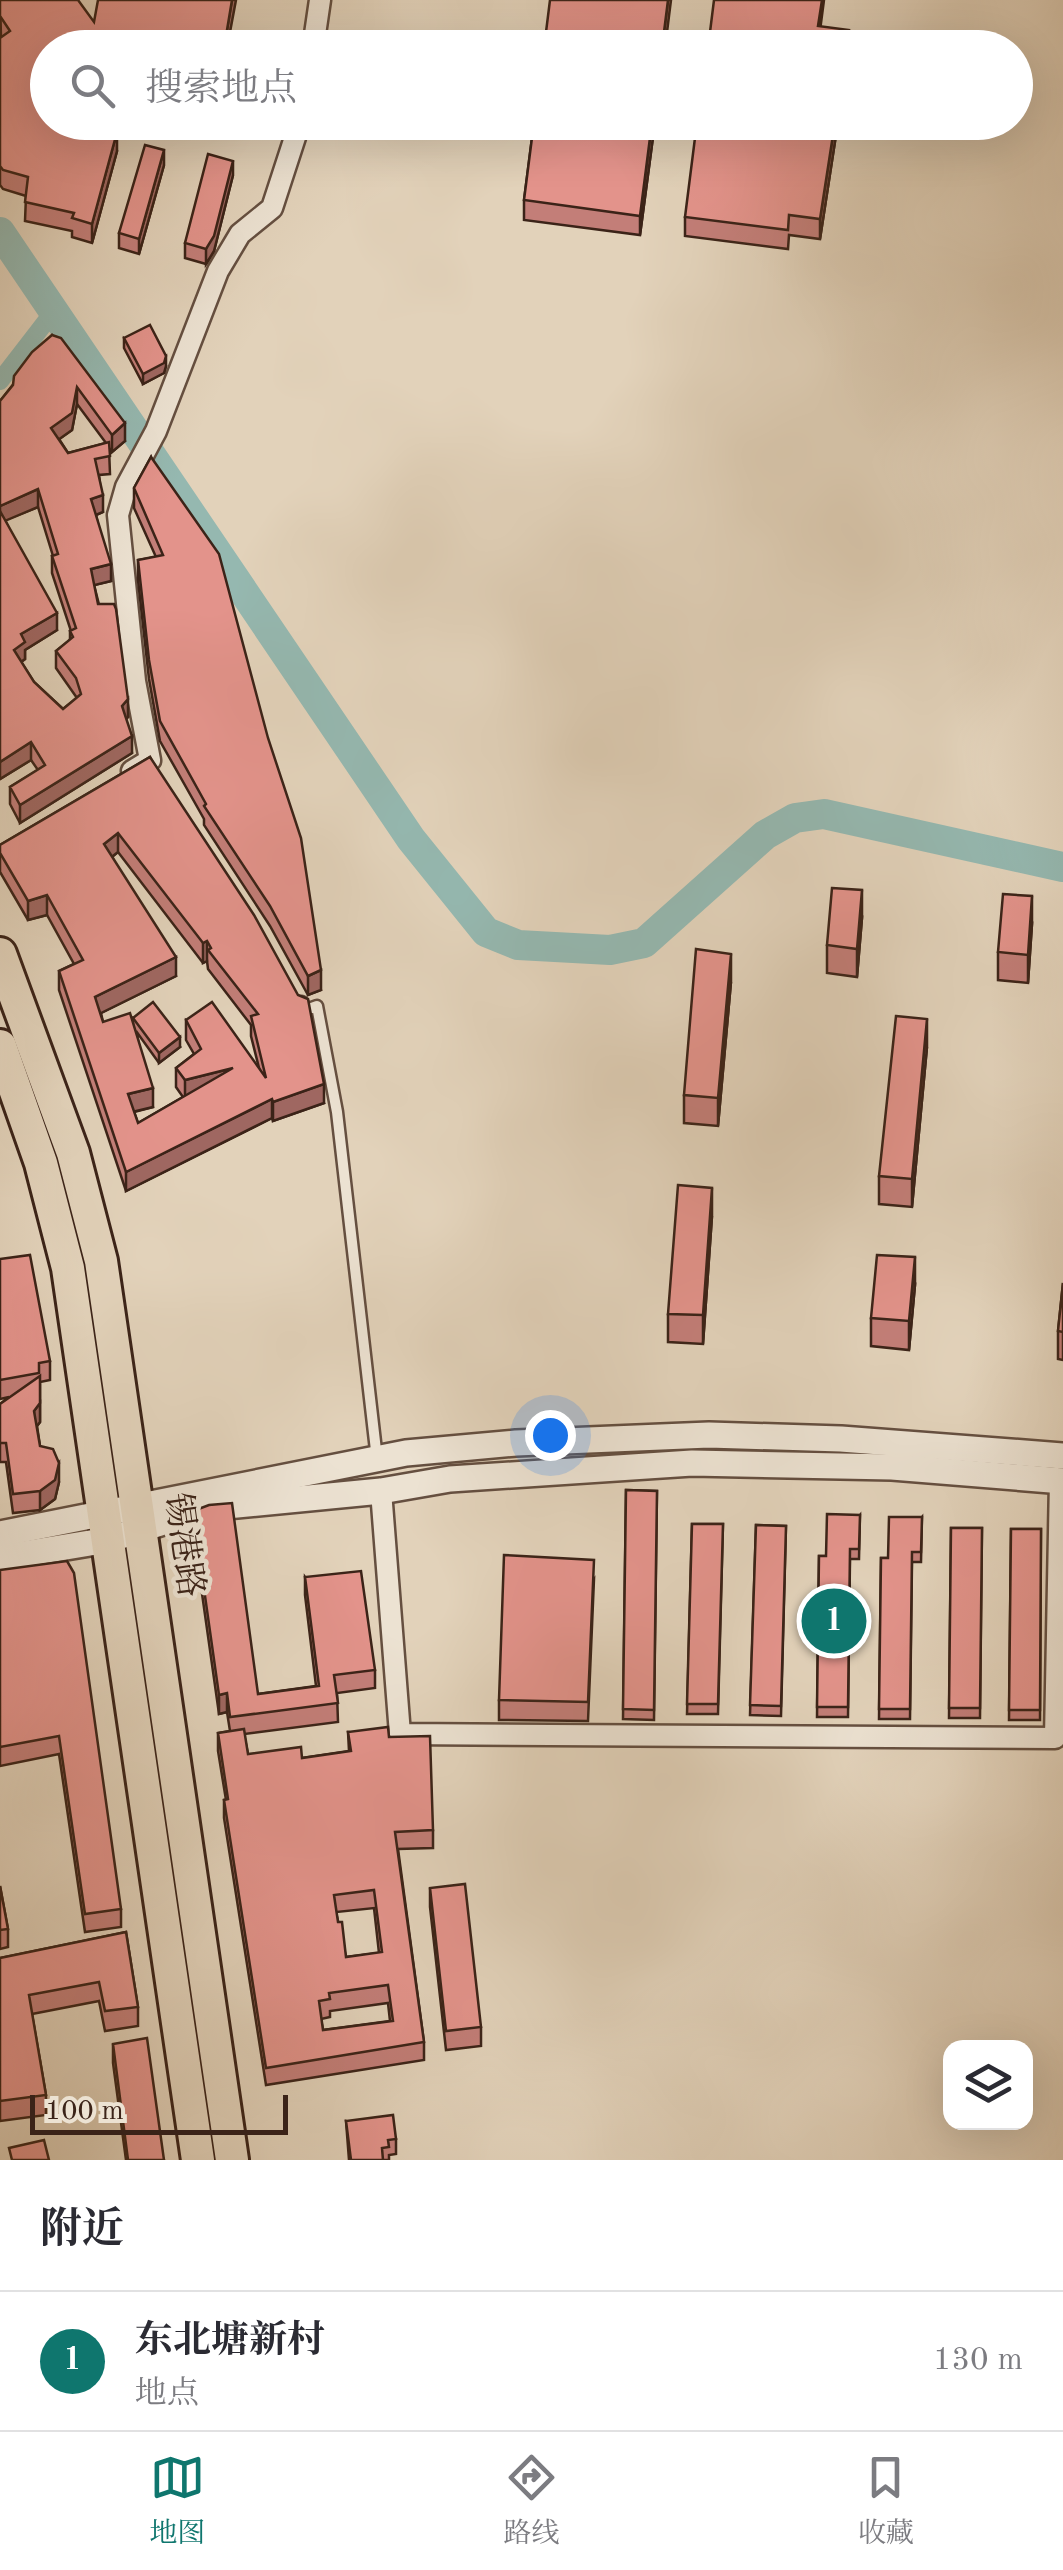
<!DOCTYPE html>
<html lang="zh">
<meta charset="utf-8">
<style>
body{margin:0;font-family:"Old Standard TT","Noto Serif SC",serif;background:#f2f2f3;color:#2b2b33}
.controls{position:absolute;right:30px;bottom:30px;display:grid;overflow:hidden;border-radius:20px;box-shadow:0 10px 40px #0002}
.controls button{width:90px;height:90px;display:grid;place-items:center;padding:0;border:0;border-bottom:2px solid #e1e1e2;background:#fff;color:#2b2b33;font:50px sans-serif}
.scale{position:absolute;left:30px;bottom:25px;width:258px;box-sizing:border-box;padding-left:10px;border:5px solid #3b2318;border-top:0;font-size:28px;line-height:35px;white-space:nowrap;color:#3b2318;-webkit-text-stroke:8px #ece2d2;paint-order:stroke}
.you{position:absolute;left:550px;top:1435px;width:35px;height:35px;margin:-25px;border:8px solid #fff;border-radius:50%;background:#1a73e8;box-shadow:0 0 0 15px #1a73e833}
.badge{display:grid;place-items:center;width:65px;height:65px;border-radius:50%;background:#0f766e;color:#fff;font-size:32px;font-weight:700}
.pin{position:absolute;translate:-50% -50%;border:5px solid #fff;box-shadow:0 2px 10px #0006}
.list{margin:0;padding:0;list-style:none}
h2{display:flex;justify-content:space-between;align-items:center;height:130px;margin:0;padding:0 40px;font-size:42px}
h2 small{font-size:32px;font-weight:400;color:#7c7c81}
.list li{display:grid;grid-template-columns:65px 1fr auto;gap:30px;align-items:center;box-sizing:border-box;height:140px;padding:0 40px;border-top:2px solid #e1e1e2}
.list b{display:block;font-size:38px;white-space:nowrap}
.list p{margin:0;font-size:32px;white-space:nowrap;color:#7c7c81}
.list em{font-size:32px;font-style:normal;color:#7c7c81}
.icon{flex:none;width:55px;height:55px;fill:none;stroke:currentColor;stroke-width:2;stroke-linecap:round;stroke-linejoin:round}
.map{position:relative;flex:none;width:1063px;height:2160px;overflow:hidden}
.search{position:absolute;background:#fff;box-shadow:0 10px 40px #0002;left:30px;right:30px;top:30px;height:110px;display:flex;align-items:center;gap:25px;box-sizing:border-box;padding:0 35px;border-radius:55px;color:#7c7c81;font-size:38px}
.sheet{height:270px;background:#fff}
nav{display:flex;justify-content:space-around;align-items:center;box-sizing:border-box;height:140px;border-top:2px solid #e1e1e2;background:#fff;font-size:28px;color:#7c7c81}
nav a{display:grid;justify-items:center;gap:5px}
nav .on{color:#0f766e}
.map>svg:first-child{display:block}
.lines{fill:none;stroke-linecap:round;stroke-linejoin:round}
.canal{stroke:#95b8b0;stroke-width:18}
.river{stroke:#95b8b0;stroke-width:30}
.service-casing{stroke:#654f40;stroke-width:15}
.minor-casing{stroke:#654f40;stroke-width:25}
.tertiary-casing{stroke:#654f40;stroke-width:30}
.primary-casing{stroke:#3b2318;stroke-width:38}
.service{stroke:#ece2d2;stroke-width:10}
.minor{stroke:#ece2d2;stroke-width:20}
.tertiary{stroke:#ece2d2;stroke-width:25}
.primary{stroke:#e2d2ba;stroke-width:32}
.wall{fill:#c37e78;stroke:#3b2318;stroke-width:2.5;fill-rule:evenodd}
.shaded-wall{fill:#9f6761;stroke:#3b2318;stroke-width:2.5}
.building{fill:#e3938b;stroke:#3b2318;stroke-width:2.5;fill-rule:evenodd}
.labels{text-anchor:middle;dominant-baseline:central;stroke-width:9;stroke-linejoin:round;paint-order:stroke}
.street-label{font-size:35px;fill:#3b2318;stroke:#ece2d2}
</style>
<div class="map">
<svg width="1063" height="2160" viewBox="0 0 1063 2160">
<rect width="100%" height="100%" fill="#e2d2ba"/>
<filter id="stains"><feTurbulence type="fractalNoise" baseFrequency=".002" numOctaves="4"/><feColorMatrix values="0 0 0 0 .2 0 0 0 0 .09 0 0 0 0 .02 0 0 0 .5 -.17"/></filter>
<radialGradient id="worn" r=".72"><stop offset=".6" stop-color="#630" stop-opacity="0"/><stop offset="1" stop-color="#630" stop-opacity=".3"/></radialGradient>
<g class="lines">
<polyline class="canal" points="0,381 54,311"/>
<polyline class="river" points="0,232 411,839 486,932 518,945 610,950 644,943 765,835 795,818 824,814 1063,867"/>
<g class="service-casing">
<polyline id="service" points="302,1002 306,1010 317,1006 337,1112 377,1459"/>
</g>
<g class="minor-casing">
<g id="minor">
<polyline points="313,48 320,0"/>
<polyline points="132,771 150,760 135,681 118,515 126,487 156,431 218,271 240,234 272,208 300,122"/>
<polyline points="381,1491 400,1734 1055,1738 1060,1481"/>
</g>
</g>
<g class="tertiary-casing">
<g id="tertiary">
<polyline points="0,1534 406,1453 516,1443 709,1435 841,1439 1063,1456"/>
<polyline points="0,1558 108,1540 206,1508 381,1491 450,1479 692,1463 892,1467 1063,1481"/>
</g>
</g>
<g class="primary-casing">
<g id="primary">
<polyline points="0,954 73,1153 101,1261 232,2160"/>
<polyline points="0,1046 41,1163 68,1268 198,2160"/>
</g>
</g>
<use href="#service" class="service"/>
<use href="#minor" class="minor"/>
<use href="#tertiary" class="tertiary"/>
<use href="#primary" class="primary"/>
</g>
<g class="wall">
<polygon points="0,0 94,22 236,0 48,48 48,122 72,126 117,151 92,243 72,237 72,231 25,221 26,196 3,189 0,185 0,38 1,37"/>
<polygon points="121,122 156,122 153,137 121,131"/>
<polygon points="164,122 214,122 213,126"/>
<polygon points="534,122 655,122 640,235 524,220 524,200"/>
<polygon points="838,122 820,239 789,235 788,249 685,236 685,217"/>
<polygon points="164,165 139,254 119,248 119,233"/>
<polygon points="233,175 214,251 206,264 185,258 185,243"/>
<path d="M52 335 125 441 112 452 109 448 110 474 99 475 103 512 96 515 111 581 94 585 128 717 126 719 132 753 20 823 10 804V787L38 770 31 760 0 779V401ZM77 404 106 443 68 453 59 439 72 430ZM38 507 53 556H52V573L71 631H70V640L56 651V668L77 698 63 709 34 682 21 662 25 659V650L57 630 5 520Z"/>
<polygon points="124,338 166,366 164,373 143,384 124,348"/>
<polygon points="151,457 321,990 308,995 270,926 204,825 204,819 160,741 149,679 138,580 138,560 156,557 134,508 134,488"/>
<path d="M150 757 324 1103 273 1121 272 1118 126 1191 59 990V971L74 964 47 915 28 920 0 872V845ZM118 852 203 963 207 961 208 969 251 1025V1036L259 1068 186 1020V1040L194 1054 176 1068V1087L183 1097 138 1123 134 1112 153 1107 136 1031 159 1063 180 1047 133 1018V1024L103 1022 101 1013 176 976 112 857Z"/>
<polygon points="862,918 857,977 827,973 827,945"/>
<polygon points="1032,924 1028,983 998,980 998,952"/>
<polygon points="731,982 718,1126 684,1123 684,1095"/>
<polygon points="927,1047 912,1207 879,1204 879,1176"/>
<polygon points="712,1216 703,1344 668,1342 668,1314"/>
<polygon points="0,1259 50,1361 50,1380 40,1382 40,1422 37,1426 40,1446 59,1482 55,1499 40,1510 13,1513 6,1462 0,1462 0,1404 9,1397 0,1399"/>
<polygon points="1063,1283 1063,1360 1058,1359 1058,1331"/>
<polygon points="915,1285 909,1350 871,1346 871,1318"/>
<polygon points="626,1490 657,1491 654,1720 623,1719"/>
<path d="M193 1511 258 1694 316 1686 305 1595V1577L375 1670V1688L337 1693 338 1722 244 1734 248 1754 302 1758 349 1751 348 1732 389 1737 433 1830V1848L398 1849 424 2042V2060L266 2085 224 1818V1800H226L218 1751V1733L230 1731 227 1712 219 1714 193 1530ZM374 1908 379 1953 346 1957 336 1912ZM388 2003 390 2021 323 2030 321 2019 330 2017V2011Z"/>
<polygon points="860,1515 859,1559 850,1559 848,1717 817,1717 819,1556 826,1556"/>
<polygon points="922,1517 921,1562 912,1562 910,1719 879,1719 881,1558 888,1558"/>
<polygon points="692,1524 723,1524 718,1714 687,1714"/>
<polygon points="756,1525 786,1526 781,1716 750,1715"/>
<polygon points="951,1528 982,1528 980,1718 949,1718"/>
<polygon points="1011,1529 1041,1529 1040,1720 1009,1720"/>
<polygon points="0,1570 121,1909 121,1927 85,1932 59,1754 0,1766"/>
<polygon points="594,1579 588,1721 499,1720 499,1700"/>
<polygon points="0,1886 8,1929 8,1947 0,1949"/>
<polygon points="430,1888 481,2027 481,2046 446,2050 430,1907"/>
<polygon points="126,1932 138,2007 138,2026 105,2031 99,2001 32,2014 46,2095 46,2115 0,2121 0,1958"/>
<polygon points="113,2044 164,2160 126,2160 113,2063"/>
<polygon points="346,2121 396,2139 396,2154 389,2155 389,2160 349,2160"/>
</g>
<g class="shaded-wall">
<polygon points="232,0 236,0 227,48 224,48"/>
<polygon points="668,0 671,0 665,48 662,48"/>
<polygon points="822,0 824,0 818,46 818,26"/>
<polygon points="652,122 655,122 640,235 640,216"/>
<polygon points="835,122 838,122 820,239 820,219"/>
<polygon points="117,132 117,151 92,243 92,224"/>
<polygon points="164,150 164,165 139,254 139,239"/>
<polygon points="233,161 233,175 214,251 206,264 206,249"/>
<polygon points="166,356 166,366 164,373 143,384 143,374"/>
<polygon points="77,387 77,404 72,430 51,445 51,428"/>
<polygon points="125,423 125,441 112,452 112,435"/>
<polygon points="38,489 38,507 0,523 0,506"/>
<polygon points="103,495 103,512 91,517 91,499"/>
<polygon points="111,564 111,581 91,586 91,569"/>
<polygon points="57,613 57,630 25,650 25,659 14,667 14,650 21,634"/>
<polygon points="128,699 128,717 122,723 122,706"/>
<polygon points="132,736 132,753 20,823 20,805"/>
<polygon points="31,742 31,760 0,779 0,762"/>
<polygon points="118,833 118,852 104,863 104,844"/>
<polygon points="862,890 862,918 857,977 857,949"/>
<polygon points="47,895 47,915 28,920 28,901"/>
<polygon points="1032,896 1032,924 1028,983 1028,955"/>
<polygon points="207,941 207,961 203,963 203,943"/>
<polygon points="731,954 731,982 718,1126 718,1098"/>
<polygon points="176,957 176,976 95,1016 95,997"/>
<polygon points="321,970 321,990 308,995 308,976"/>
<polygon points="927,1019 927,1047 912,1207 912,1179"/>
<polygon points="180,1037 180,1047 159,1063 159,1053"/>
<polygon points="233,1068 185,1099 185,1080"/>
<polygon points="324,1084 324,1103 273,1121 273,1102"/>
<polygon points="153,1088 153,1107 128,1113 128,1094"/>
<polygon points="272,1099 272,1118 126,1191 126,1172"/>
<polygon points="712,1188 712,1216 703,1344 703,1315"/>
<polygon points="915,1257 915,1285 909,1350 909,1321"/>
<polygon points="40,1403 40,1422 34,1430 34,1411"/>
<polygon points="59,1463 59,1482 55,1499 40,1510 40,1491"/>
<polygon points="227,1693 227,1712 219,1714 219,1695"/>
</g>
<g class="building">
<polygon points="0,0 78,0 94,22 98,0 232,0 224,48 48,48 48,122 69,122 72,126 97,135 99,128 117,132 92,224 72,218 74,213 25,202 28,177 3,170 0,166 0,38 10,31 0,16"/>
<polygon points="550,0 668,0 662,48 544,48"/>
<polygon points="714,0 822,0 818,26 849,30 846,48 708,48"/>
<polygon points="534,122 652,122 640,216 524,200"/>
<polygon points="697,122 835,122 820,219 789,215 788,230 685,217"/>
<polygon points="145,145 164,150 139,239 119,233"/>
<polygon points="208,154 233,161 214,236 206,249 185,243"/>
<polygon points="150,325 166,356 164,363 143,374 124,338"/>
<polygon points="52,335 61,338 125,423 112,435 77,387 72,413 51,428 68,453 109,442 110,456 95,459 103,495 91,499 111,564 91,569 98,604 114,604 116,609 128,699 122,706 132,736 20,805 10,787 45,765 31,742 0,762 0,511 57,613 21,634 25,642 14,650 34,682 63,709 81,694 76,678 56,651 73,637 70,631 76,628 52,556 58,554 38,489 0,506 0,401 13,385 14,376 32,352"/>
<polygon points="151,457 219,554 268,738 301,838 321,970 308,976 270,906 204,806 206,804 160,721 149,660 138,560 163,555 134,488"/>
<path d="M150 757 254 915 298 995 308 999 324 1084 273 1102 272 1099 126 1172 59 971 83 960 47 895 28 901 0 853V845ZM118 833 203 943 207 941 211 948 208 950 258 1014 251 1016 266 1078 212 1002 186 1020 201 1049 176 1068 185 1080 233 1068 138 1123 128 1094 153 1088 130 1013 103 1022 95 997 176 957 104 844Z"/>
<polygon points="832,888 862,890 857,949 827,945"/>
<polygon points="1003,894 1032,896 1028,955 998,952"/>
<polygon points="696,949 731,954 718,1098 684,1095"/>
<polygon points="153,1002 180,1037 159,1053 133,1018"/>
<polygon points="896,1016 927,1019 912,1179 879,1176"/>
<polygon points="678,1185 712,1188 703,1315 668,1314"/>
<polygon points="30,1255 50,1361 39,1363 39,1373 0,1380 0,1259"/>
<polygon points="877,1255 915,1257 909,1321 871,1318"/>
<polygon points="1063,1283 1063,1332 1058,1331"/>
<polygon points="40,1376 40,1403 34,1411 40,1446 53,1449 59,1463 55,1480 40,1491 13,1494 6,1443 0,1443 0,1404"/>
<polygon points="626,1490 657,1491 654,1710 623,1709"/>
<polygon points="232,1503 258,1694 319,1686 305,1577 361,1571 375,1670 334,1675 338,1703 230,1717 227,1693 219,1695 193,1511 209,1505"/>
<polygon points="827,1514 860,1515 859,1549 850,1549 848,1707 817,1707 819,1556 826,1556"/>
<polygon points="889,1517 922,1517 921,1552 912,1552 910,1709 879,1709 881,1558 888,1558"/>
<polygon points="692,1524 723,1524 718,1704 687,1704"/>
<polygon points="756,1525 786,1526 781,1706 750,1705"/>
<polygon points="951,1528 982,1528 980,1708 949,1708"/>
<polygon points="1011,1529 1041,1529 1040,1710 1009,1710"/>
<polygon points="504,1555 594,1560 588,1702 499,1700"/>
<polygon points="67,1561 74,1573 121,1909 85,1914 59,1736 0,1747 0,1570"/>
<path d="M388 1727 389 1737 430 1736 433 1830 395 1832 424 2042 266 2068 224 1800 228 1799 218 1733 244 1729 248 1754 301 1747 302 1758 351 1751 348 1732ZM374 1890 382 1952 346 1957 342 1922H338L334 1895ZM388 1985 393 2021 323 2030 319 2001 330 1999 329 1993Z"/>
<polygon points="465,1884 481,2027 446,2031 430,1888"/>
<polygon points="0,1886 8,1929 0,1930"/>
<polygon points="126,1932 138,2007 105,2011 99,1982 29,1995 46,2095 0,2101 0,1958"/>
<polygon points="147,2038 164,2160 128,2160 113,2044"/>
<polygon points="393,2115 396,2139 388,2140 389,2147 382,2148 383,2160 351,2160 346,2121"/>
<polygon points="44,2140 49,2160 12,2160 9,2148"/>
</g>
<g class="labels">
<g class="street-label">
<text transform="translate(183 1545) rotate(82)">锡港路</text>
</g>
</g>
<rect width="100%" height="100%" filter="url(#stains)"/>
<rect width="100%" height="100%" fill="url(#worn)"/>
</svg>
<div class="controls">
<button><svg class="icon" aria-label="layers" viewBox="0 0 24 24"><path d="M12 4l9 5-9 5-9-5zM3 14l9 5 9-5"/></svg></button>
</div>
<div class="scale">100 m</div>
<div class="you"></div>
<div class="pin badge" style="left:834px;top:1621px">1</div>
<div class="search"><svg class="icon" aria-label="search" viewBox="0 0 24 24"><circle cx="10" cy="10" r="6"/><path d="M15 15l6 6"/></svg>搜索地点</div>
</div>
<section class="sheet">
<h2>附近<small></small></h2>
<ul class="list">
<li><span class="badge">1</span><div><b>东北塘新村</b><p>地点</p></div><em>130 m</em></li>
</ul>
</section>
<nav>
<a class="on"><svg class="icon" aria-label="map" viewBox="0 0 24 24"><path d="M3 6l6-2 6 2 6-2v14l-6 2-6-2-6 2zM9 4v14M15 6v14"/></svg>地图</a>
<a><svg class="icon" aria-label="directions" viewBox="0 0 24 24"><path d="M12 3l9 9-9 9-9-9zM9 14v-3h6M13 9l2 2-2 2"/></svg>路线</a>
<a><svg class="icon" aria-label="saved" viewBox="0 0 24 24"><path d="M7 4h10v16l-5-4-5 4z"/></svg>收藏</a>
</nav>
